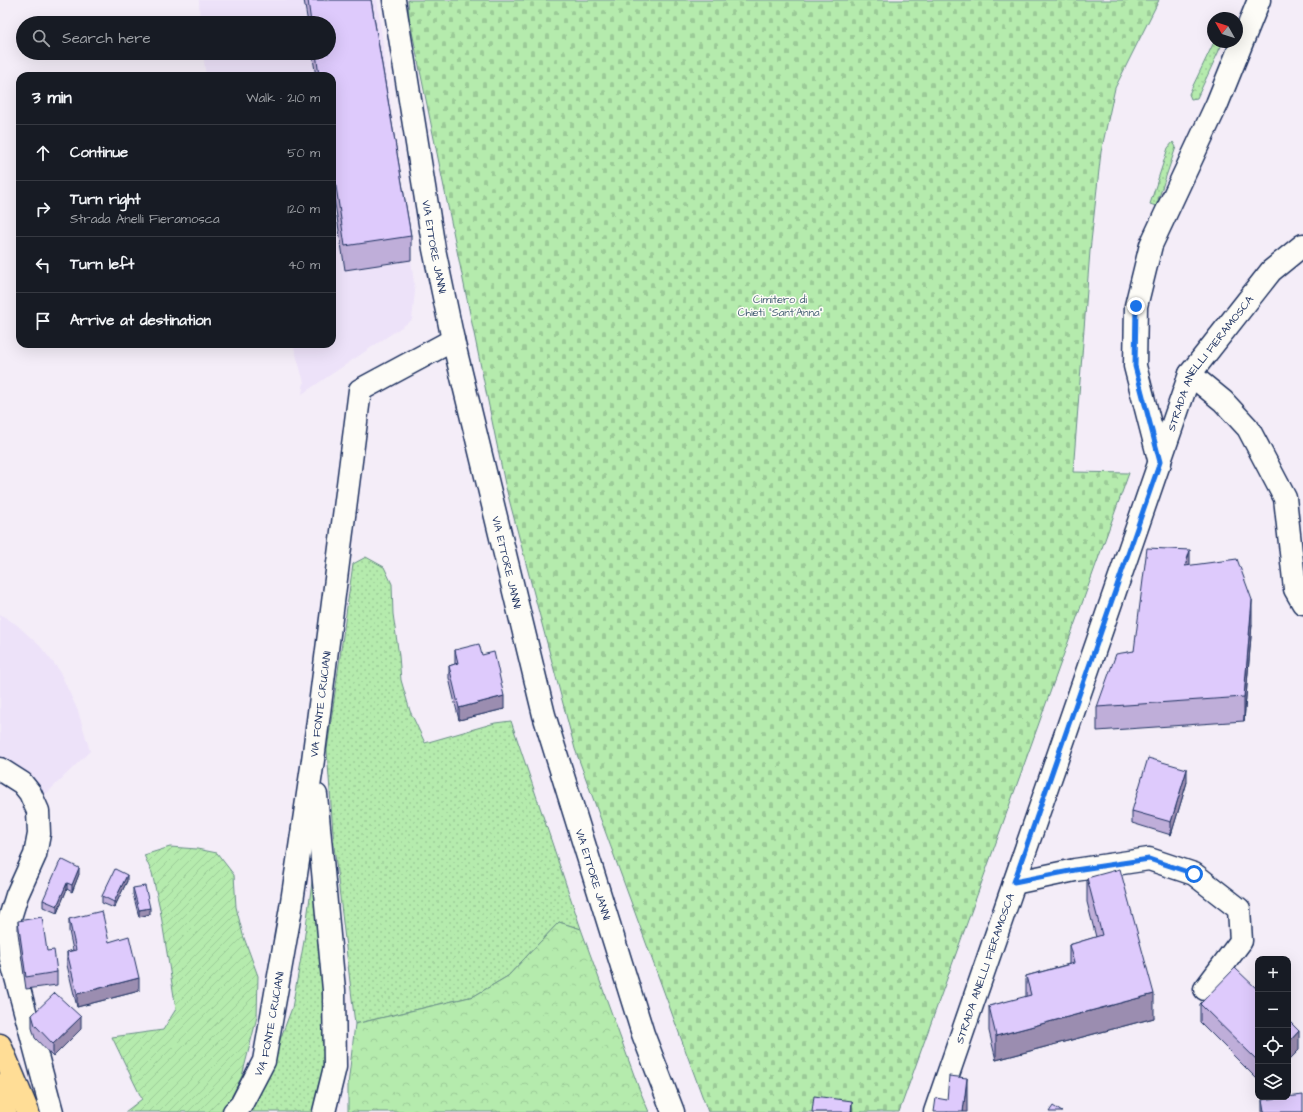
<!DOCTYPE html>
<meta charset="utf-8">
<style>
body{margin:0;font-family:"Architects Daughter",sans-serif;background:#242831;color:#f1f3f6}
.controls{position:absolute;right:12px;bottom:12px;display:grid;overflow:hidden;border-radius:8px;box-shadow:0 4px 16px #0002}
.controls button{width:36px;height:36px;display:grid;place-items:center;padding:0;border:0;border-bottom:1px solid #363941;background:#171b24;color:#f1f3f6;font:20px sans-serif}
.compass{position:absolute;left:1207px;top:12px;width:36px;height:36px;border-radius:50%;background:#171b24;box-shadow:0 4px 16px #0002;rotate:309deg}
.stop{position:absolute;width:12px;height:12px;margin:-9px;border:3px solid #1a73e8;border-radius:50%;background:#fff}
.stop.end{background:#1a73e8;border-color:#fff;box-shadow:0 1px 4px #0008}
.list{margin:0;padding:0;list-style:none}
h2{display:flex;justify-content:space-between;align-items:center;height:52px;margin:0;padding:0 16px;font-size:17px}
h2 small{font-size:13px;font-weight:400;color:#9ea1a6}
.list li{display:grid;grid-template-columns:26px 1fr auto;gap:12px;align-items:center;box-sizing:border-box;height:56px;padding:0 16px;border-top:1px solid #363941}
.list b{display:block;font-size:15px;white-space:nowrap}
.list p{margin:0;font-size:13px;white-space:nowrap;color:#9ea1a6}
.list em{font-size:13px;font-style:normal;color:#9ea1a6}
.icon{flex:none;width:22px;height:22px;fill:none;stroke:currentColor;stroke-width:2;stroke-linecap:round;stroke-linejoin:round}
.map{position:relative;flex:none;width:1303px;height:1112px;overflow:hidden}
.search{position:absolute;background:#171b24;box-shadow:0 4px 16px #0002;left:16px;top:16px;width:320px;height:44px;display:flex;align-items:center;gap:10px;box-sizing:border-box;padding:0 14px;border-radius:22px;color:#9ea1a6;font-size:15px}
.panel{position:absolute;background:#171b24;box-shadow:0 4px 16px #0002;left:16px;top:72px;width:320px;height:276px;border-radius:12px}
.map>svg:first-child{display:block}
.built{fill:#ede2f9}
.grass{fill:url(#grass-dots);stroke:#688d86}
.forest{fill:url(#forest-crowns);stroke:#688d86}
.cemetery{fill:url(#cemetery-stones);stroke:#688d86}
.garden{fill:url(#garden-furrows);stroke:#688d86}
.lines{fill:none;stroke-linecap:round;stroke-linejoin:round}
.minor-casing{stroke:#1b2f5e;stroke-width:25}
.major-casing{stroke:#1b2f5e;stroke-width:25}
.highway-casing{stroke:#1b2f5e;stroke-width:25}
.minor{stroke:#fdfcf7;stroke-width:22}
.major{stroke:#ffdd96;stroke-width:22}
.highway{stroke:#ffdd96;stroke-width:22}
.wall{fill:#bfaed9;stroke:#1b2f5e}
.shaded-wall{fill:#9b8db0;stroke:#1b2f5e}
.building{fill:#decafc;stroke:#1b2f5e}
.route{stroke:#1a73e8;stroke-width:5}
.labels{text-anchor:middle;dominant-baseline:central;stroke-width:3;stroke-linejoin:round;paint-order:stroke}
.street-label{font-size:11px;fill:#1b2f5e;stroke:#fdfcf7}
.park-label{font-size:11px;fill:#425e72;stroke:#fdfcf7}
</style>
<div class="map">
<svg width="1303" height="1112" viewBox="0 0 1303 1112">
<defs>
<pattern id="grass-dots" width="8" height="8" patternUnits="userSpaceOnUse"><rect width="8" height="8" fill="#b5ebad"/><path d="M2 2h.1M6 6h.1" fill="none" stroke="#9bca97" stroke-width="1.8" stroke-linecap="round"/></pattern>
<pattern id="forest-crowns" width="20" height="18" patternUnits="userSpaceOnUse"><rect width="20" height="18" fill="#b5ebad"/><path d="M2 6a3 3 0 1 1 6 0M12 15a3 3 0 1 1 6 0" fill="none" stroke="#9bca97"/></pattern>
<pattern id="cemetery-stones" width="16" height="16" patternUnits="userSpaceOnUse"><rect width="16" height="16" fill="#b5ebad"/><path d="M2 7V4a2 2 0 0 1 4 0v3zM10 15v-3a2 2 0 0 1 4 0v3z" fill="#9bca97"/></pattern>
<pattern id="garden-furrows" width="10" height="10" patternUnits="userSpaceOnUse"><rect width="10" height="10" fill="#b5ebad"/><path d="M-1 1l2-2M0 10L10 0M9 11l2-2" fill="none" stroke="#9bca97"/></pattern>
</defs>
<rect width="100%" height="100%" fill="#f4edf8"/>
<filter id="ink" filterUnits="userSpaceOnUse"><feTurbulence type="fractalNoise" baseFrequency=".025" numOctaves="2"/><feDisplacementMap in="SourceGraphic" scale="8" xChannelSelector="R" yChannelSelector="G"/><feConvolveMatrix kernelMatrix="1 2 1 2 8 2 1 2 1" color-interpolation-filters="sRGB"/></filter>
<g filter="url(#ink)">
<g class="built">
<polygon points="199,0 377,0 415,291 412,320 302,394 304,382 293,344 332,344 332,76 206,76 203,53 329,53 329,23 200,23"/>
<polygon points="0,614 17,625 40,646 59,670 78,711 90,751 43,797 0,764"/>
</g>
<g class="grass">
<polygon points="1214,42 1223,42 1197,98 1191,99 1189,94"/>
<polygon points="1173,142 1176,147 1156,206 1150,204 1168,148"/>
<polygon points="366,557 384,567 392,584 393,614 399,656 401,680 410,711 425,743 495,723 511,721 581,929 559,922 508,976 474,996 355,1024 334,846 327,750 353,564"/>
<polygon points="315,860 325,1007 325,1087 317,1112 239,1112 272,1061 292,1008 304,941"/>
</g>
<polygon class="forest" points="559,922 581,929 638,1086 649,1112 348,1112 348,1085 355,1024 474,996 508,976"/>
<polygon class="cemetery" points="408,0 1159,0 1115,88 1101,152 1090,251 1073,472 1129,473 899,1112 708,1112 575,749 505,484 409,17"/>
<polygon class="garden" points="170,847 197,849 217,853 234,875 236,907 243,935 258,976 257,1017 242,1076 224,1112 125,1112 142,1099 112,1037 163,1030 176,1009 160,909 152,873 144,855"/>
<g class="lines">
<g class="minor-casing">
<g id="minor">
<path id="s1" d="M394 0 434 249 453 340 544 715 643 1034 673 1112"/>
<polyline points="1190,374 1223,401 1248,428 1285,498 1295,589 1303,603"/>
<polyline points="1160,463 1135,366 1136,306 1151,245 1217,104 1259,0"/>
<polyline points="0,769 22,783 30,793 38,811 39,834 35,855 17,895 8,924 10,955 52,1112"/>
<polyline points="316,795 334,990 335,1067 324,1112"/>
<polyline points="1014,883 1075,870 1149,859 1194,874 1239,909 1241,941 1205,989"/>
<path id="s2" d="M234 1112 241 1105 264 1061 291 908 313 760 360 390 453 340"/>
<path id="s3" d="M935 1112 1190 374 1271 271 1303 245"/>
</g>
</g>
<g class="major-casing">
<polyline id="major" points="0,1045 28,1112"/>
</g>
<g class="highway-casing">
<polyline id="highway" points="0,1085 5,1112"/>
</g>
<use href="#minor" class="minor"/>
<use href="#major" class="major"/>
<use href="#highway" class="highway"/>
</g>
<g class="wall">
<polygon points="304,0 371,0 411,236 411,260 345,270 332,184 332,76 316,76 312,53 329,53 329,23 308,23"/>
<polygon points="1190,566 1252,624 1244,721 1097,731 1097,707"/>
<polygon points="455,650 482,655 504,709 459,720 449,678 449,666 455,664"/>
<polygon points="1187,782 1171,835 1132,823 1132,811"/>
<polygon points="79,874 72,892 67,889 57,913 43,907 43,900"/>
<polygon points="1087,878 1154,1018 996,1060 989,1031 989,1006 1026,997 1026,976 1069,964 1069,945 1096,937 1087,902"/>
<polygon points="127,881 114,908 102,903 102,896"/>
<polygon points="133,888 150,914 139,917 133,894"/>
<polygon points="69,919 109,942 139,991 77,1007 67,965 67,952 73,950 69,931"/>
<polygon points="18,921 47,951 57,972 57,985 26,989 18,933"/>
<polygon points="1258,990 1258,1080 1200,1022 1200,1004"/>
<polygon points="32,1015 81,1029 53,1057 35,1038 32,1028"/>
<polygon points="1262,1100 1303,1112 1262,1112"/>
</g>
<g class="shaded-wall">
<polygon points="1190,550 1190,574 1185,566"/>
<polygon points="1252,600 1252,624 1244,721 1244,697"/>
<polygon points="504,696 504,709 459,720 459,708"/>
<polygon points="1187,769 1187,782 1171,835 1171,822"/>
<polygon points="79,868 79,874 72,892 72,885"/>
<polygon points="127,875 127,881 114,908 114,902"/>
<polygon points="67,883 67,889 57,913 57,906"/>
<polygon points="150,908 150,914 139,917 139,910"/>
<polygon points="139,978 139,991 77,1007 77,994"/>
<polygon points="1154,994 1154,1018 996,1060 996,1036"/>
<polygon points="81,1017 81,1029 53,1057 53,1044"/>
<polygon points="1299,1031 1299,1050 1288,1061 1288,1043"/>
<polygon points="967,1078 967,1112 963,1112"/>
<polygon points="852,1101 852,1112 851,1112"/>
</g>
<g class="building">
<polygon points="308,0 371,0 411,236 345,246 332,160 332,76 319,76 316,53 329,53 329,23 311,23"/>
<polygon points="1147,548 1190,550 1185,566 1237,559 1252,600 1244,697 1097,707 1116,654 1134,651"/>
<polygon points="479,644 482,655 494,652 504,696 459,708 449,666 458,663 455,650"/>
<polygon points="1148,758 1187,769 1171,822 1132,811"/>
<polygon points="61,859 79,868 72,885 67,883 57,906 43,900"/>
<polygon points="115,869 127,875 114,902 102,896"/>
<polygon points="1120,869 1154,994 996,1036 989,1006 1031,995 1026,976 1074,963 1069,945 1102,935 1087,878"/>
<polygon points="145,886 150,908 139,910 133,888"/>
<polygon points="102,911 109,942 129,936 139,978 77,994 67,952 76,950 69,919"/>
<polygon points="42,917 47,951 54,950 57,972 26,977 18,921"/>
<polygon points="1235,968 1258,990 1258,1061 1200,1004"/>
<polygon points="55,993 81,1017 53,1044 35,1025 32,1015"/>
<polygon points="1288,1020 1299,1031 1288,1043"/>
<polygon points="949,1076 967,1078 963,1112 934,1112 936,1098 947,1100"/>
<polygon points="1303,1095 1303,1112 1264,1112 1262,1100"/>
<polygon points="814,1096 852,1101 851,1112 812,1112"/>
<polygon points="1053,1106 1062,1112 1049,1112"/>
</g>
</g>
<g class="lines" filter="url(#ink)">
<polyline class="route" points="1136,306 1135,366 1160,462 1014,882 1075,870 1149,859 1194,874"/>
</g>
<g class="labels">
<g class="street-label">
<text stroke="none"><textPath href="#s1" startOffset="250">VIA ETTORE JANNI</textPath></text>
<text stroke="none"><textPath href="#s3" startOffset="800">STRADA ANELLI FIERAMOSCA</textPath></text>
<text stroke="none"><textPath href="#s1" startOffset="574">VIA ETTORE JANNI</textPath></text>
<text stroke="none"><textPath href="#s2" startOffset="421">VIA FONTE CRUCIANI</textPath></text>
<text stroke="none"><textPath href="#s1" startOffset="898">VIA ETTORE JANNI</textPath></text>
<text stroke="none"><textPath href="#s3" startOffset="152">STRADA ANELLI FIERAMOSCA</textPath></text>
<text stroke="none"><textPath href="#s2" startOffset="97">VIA FONTE CRUCIANI</textPath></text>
</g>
<g class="park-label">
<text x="780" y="299">Cimitero di<tspan x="780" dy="13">Chieti "Sant'Anna"</tspan></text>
</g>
</g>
</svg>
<div class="controls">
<button>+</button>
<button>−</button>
<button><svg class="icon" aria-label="locate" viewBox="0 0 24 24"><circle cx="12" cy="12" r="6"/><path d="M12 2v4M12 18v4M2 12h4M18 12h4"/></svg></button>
<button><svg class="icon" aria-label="layers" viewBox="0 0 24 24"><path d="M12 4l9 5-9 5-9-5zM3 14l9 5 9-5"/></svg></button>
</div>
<svg class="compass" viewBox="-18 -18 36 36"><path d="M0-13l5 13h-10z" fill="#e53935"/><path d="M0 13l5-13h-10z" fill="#9ea1a6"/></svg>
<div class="stop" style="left:1194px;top:874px"></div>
<div class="stop end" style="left:1136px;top:306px"></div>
<div class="search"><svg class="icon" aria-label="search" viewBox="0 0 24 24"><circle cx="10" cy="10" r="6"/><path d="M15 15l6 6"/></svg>Search here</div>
<section class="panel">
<h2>3 min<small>Walk · 210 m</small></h2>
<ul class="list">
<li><svg class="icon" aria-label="ahead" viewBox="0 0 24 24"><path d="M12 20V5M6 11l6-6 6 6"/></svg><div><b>Continue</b></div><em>50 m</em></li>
<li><svg class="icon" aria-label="right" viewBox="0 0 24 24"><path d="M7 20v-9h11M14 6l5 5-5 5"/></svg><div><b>Turn right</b><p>Strada Anelli Fieramosca</p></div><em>120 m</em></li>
<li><svg class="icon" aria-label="left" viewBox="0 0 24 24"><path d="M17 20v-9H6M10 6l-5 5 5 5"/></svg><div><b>Turn left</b></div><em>40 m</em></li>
<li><svg class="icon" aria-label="arrive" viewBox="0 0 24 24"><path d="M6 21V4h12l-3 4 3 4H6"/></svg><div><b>Arrive at destination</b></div></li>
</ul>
</section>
</div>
